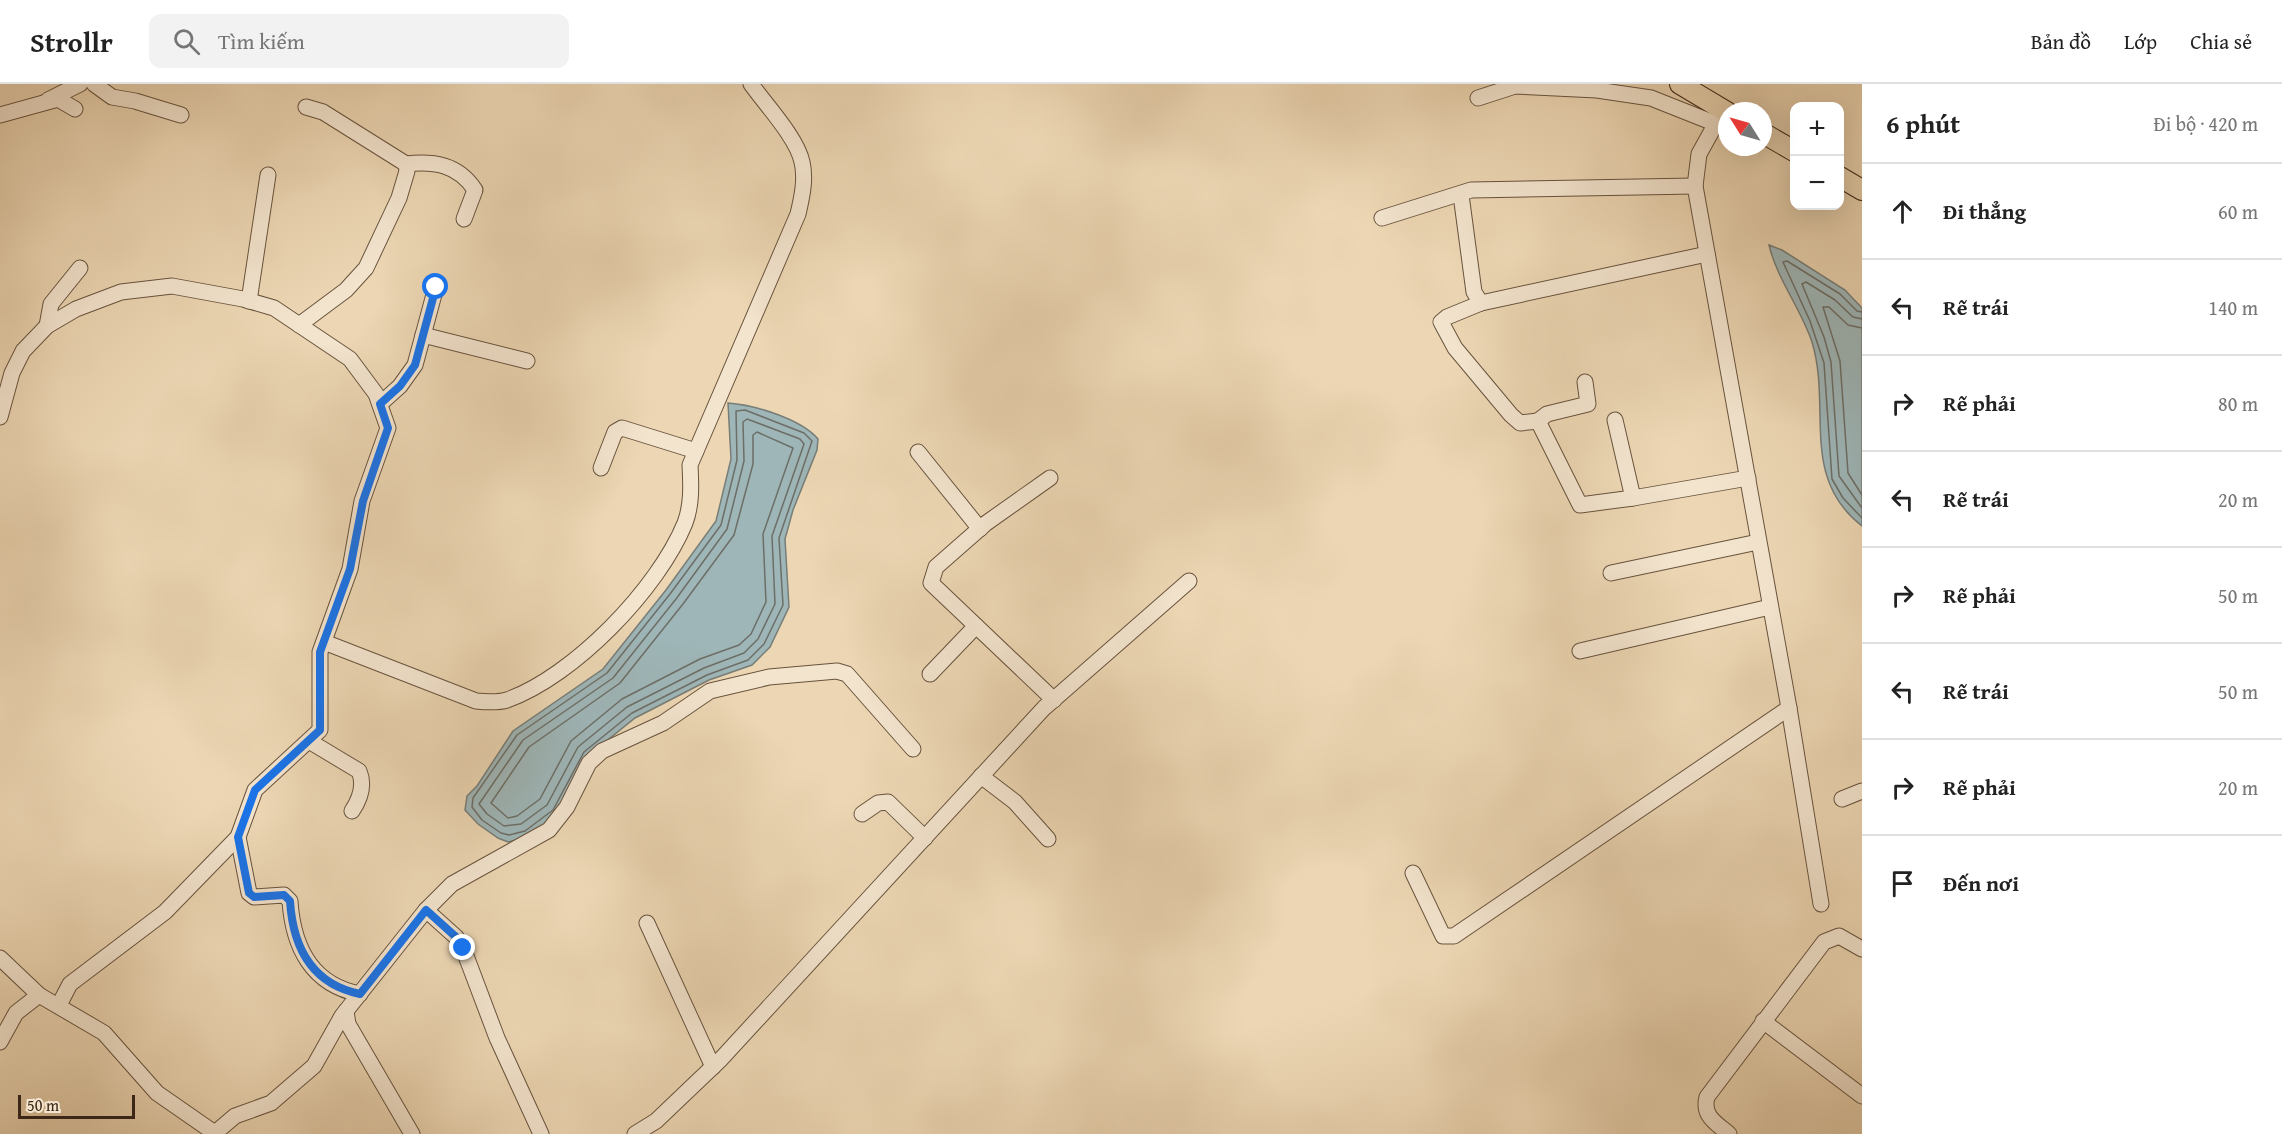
<!DOCTYPE html>
<html lang="vi">
<meta charset="utf-8">
<style>
body{margin:0;font-family:"Gentium Book Plus",serif;background:#f2f2f2;color:#222}
.controls{position:absolute;right:18px;top:18px;display:grid;overflow:hidden;border-radius:12px;box-shadow:0 6px 24px #0002}
.controls button{width:54px;height:54px;display:grid;place-items:center;padding:0;border:0;border-bottom:2px solid #e0e0e0;background:#fff;color:#222;font:30px sans-serif}
.compass{position:absolute;left:1718px;top:18px;width:54px;height:54px;border-radius:50%;background:#fff;box-shadow:0 6px 24px #0002;rotate:307deg}
.scale{position:absolute;left:18px;bottom:15px;width:117px;box-sizing:border-box;padding-left:6px;border:3px solid #3c2716;border-top:0;font-size:16px;line-height:21px;white-space:nowrap;color:#3c2716;-webkit-text-stroke:4px #f3e4ce;paint-order:stroke}
.stop{position:absolute;width:18px;height:18px;margin:-14px;border:4px solid #1a73e8;border-radius:50%;background:#fff}
.stop.end{background:#1a73e8;border-color:#fff;box-shadow:0 2px 6px #0008}
.list{margin:0;padding:0;list-style:none}
h2{display:flex;justify-content:space-between;align-items:center;height:78px;margin:0;padding:0 24px;font-size:26px}
h2 small{font-size:20px;font-weight:400;color:#767676}
.list li{display:grid;grid-template-columns:39px 1fr auto;gap:18px;align-items:center;box-sizing:border-box;height:96px;padding:0 24px;border-top:2px solid #e0e0e0}
.list b{display:block;font-size:22px;white-space:nowrap}
.list em{font-size:20px;font-style:normal;color:#767676}
.icon{flex:none;width:33px;height:33px;fill:none;stroke:currentColor;stroke-width:2;stroke-linecap:round;stroke-linejoin:round}
.map{position:relative;flex:none;width:1862px;height:1050px;overflow:hidden}
header{display:flex;align-items:center;gap:36px;box-sizing:border-box;height:84px;padding:0 30px;background:#fff;border-bottom:2px solid #e0e0e0}
header strong{font-size:28px}
nav{display:flex;gap:33px;margin-inline-start:auto;font-size:21px}
.search{width:420px;height:54px;background:#f2f2f2;display:flex;align-items:center;gap:15px;box-sizing:border-box;padding:0 21px;border-radius:12px;color:#767676;font-size:22px}
main{display:flex}
aside{flex:1;background:#fff}
.map>svg:first-child{display:block}
.water{fill:#9eb6b8;stroke:#777d77;stroke-width:1.5}
.lines{fill:none;stroke-linecap:round;stroke-linejoin:round}
.shore{stroke:#6d6e67;stroke-width:1.5}
.minor-casing{stroke:#68533d;stroke-width:17}
.major-casing{stroke:#3c2716;stroke-width:22}
.minor{stroke:#f3e4ce;stroke-width:15}
.major{stroke:#ecd6b3;stroke-width:20}
.route{stroke:#1a73e8;stroke-width:8}
</style>
<header>
<strong>Strollr</strong>
<div class="search"><svg class="icon" aria-label="search" viewBox="0 0 24 24"><circle cx="10" cy="10" r="6"/><path d="M15 15l6 6"/></svg>Tìm kiếm</div>
<nav><a>Bản đồ</a><a>Lớp</a><a>Chia sẻ</a></nav>
</header>
<main>
<div class="map">
<svg width="1862" height="1050" viewBox="0 0 1862 1050">
<rect width="100%" height="100%" fill="#ecd6b3"/>
<filter id="stains"><feTurbulence type="fractalNoise" baseFrequency=".00333" numOctaves="4"/><feColorMatrix values="0 0 0 0 .2 0 0 0 0 .09 0 0 0 0 .02 0 0 0 .5 -.17"/></filter>
<radialGradient id="worn" r=".72"><stop offset=".6" stop-color="#630" stop-opacity="0"/><stop offset="1" stop-color="#630" stop-opacity=".3"/></radialGradient>
<g class="water">
<path d="M1769 161 1782 166 1845 206 1862 224V442C1799 393 1832 324 1812 258 1801 225 1777 195 1769 161Z"/>
<path d="M728 319C755 321 801 335 818 355L817 366 793 426 785 455 789 523 770 563 752 581 709 596 635 634 588 672 570 707 545 740 527 753 508 758 498 754 478 740 465 726 467 712 477 702 513 647 603 585 666 506 716 437 731 375Z"/>
</g>
<g class="lines">
<g class="shore">
<polyline points="1862,228 1857,227 1840,210 1787,177 1783,178 1810,237 1824,279 1832,395 1843,414 1862,434"/>
<polyline points="1862,235 1853,233 1835,216 1806,198 1802,200 1824,253 1831,278 1839,392 1862,424"/>
<polyline points="1862,244 1848,241 1829,223 1823,223 1840,277 1848,389 1862,411"/>
<polygon points="736,327 745,326 804,349 812,357 779,454 783,521 764,560 748,576 707,591 632,629 584,668 553,726 525,747 509,751 501,749 482,736 472,723 473,714 517,651 607,589 670,510 721,441 737,376"/>
<polygon points="747,335 800,355 804,360 772,452 775,520 758,555 744,569 704,584 627,623 578,663 547,721 521,740 504,742 487,730 479,720 523,656 613,594 676,515 727,445 744,377 743,338"/>
<polygon points="757,348 793,364 763,450 766,518 751,550 739,561 700,575 622,615 571,657 540,715 517,732 508,734 491,719 529,663 620,599 683,520 734,451 753,380 753,351"/>
</g>
<g class="minor-casing">
<g id="minor">
<polyline points="94,0 112,13 135,17 181,31"/>
<polyline points="1478,14 1515,2 1597,6 1651,14 1714,39"/>
<polyline points="48,16 80,0"/>
<polyline points="1724,25 1699,70 1695,102 1789,624 1821,820"/>
<polyline points="0,31 58,15 75,25"/>
<path d="M406 80C434 77 458 80 475 106L464 135"/>
<polyline points="1461,111 1474,208 1481,219"/>
<polyline points="1382,134 1471,106 1695,102"/>
<polyline points="249,217 268,91"/>
<polyline points="299,241 346,206 366,184 399,114 407,87 406,80 323,28 306,23"/>
<polyline points="47,242 51,220 80,184"/>
<polyline points="423,251 527,277"/>
<polyline points="1585,298 1588,320 1547,330 1538,337 1580,421 1633,414"/>
<polyline points="380,320 400,302 415,281 436,203"/>
<polyline points="0,333 12,289 23,267 47,242 76,225 121,208 172,202 243,215 274,224 350,275 376,310 388,344 362,417 350,485 320,568 320,646 255,706 238,753 165,828 70,900 59,921"/>
<polyline points="1615,336 1633,414 1748,394"/>
<polyline points="1538,337 1520,339 1511,331 1455,264 1441,238 1447,233 1481,219 1707,170"/>
<polyline points="918,368 980,445"/>
<polyline points="601,384 615,348 622,344 696,367"/>
<polyline points="1050,394 985,440 936,483 931,499 1054,616"/>
<polyline points="1611,489 1758,458"/>
<path d="M324 558 476 617C486 618 497 619 507 616 574 592 658 505 685 439 692 421 691 400 690 381L798 130C802 113 806 95 802 78 797 54 766 21 751 0"/>
<polyline points="1580,567 1770,523"/>
<polyline points="930,590 976,542"/>
<path d="M309 657 359 687C365 701 360 715 352 727"/>
<polyline points="981,692 1015,718 1048,755"/>
<polyline points="1842,715 1862,707"/>
<polyline points="862,730 878,719 888,718 925,754"/>
<path d="M238 753 249 809 254 813 284 811 290 817C293 863 312 901 360 910"/>
<polyline points="1413,789 1443,852 1454,852 1789,624"/>
<polyline points="426,826 456,853 463,864 497,954 541,1050"/>
<polyline points="647,839 713,983"/>
<polyline points="0,874 39,911 104,949 157,1009 216,1050"/>
<polyline points="346,927 348,940 412,1050"/>
<polyline points="1763,937 1862,1012"/>
<polyline points="0,958 16,929 39,911"/>
<polyline points="215,1049 235,1032 271,1019 314,982 342,932 426,826 452,800 549,746 567,723 589,679 602,667 663,639 710,607 769,593 837,587 847,590 913,665"/>
<polyline points="635,1050 656,1037 721,975 1044,624 1189,497"/>
<path d="M1729 1050C1716 1039 1702 1032 1707 1013L1824 858 1839 852 1862 865"/>
</g>
</g>
<g class="major-casing">
<g id="major">
<polyline points="1680,0 1727,28"/>
<polyline points="1763,49 1794,67"/>
<polyline points="1840,93 1862,106"/>
</g>
</g>
<use href="#minor" class="minor"/>
<use href="#major" class="major"/>
</g>
<g class="lines">
<path class="route" d="M436 203 415 281 400 302 380 320 388 344 363 417 350 485 320 568V646L255 706 238 753 249 809 254 813 284 811 290 817C293 864 312 900 360 910L426 826 456 853 463 864"/>
</g>
<rect width="100%" height="100%" filter="url(#stains)"/>
<rect width="100%" height="100%" fill="url(#worn)"/>
</svg>
<div class="controls">
<button>+</button>
<button>−</button>
</div>
<svg class="compass" viewBox="-18 -18 36 36"><path d="M0-13l5 13h-10z" fill="#e53935"/><path d="M0 13l5-13h-10z" fill="#767676"/></svg>
<div class="scale">50 m</div>
<div class="stop" style="left:436px;top:203px"></div>
<div class="stop end" style="left:463px;top:864px"></div>
</div>
<aside>
<h2>6 phút<small>Đi bộ · 420 m</small></h2>
<ul class="list">
<li><svg class="icon" aria-label="ahead" viewBox="0 0 24 24"><path d="M12 20V5M6 11l6-6 6 6"/></svg><div><b>Đi thẳng</b></div><em>60 m</em></li>
<li><svg class="icon" aria-label="left" viewBox="0 0 24 24"><path d="M17 20v-9H6M10 6l-5 5 5 5"/></svg><div><b>Rẽ trái</b></div><em>140 m</em></li>
<li><svg class="icon" aria-label="right" viewBox="0 0 24 24"><path d="M7 20v-9h11M14 6l5 5-5 5"/></svg><div><b>Rẽ phải</b></div><em>80 m</em></li>
<li><svg class="icon" aria-label="left" viewBox="0 0 24 24"><path d="M17 20v-9H6M10 6l-5 5 5 5"/></svg><div><b>Rẽ trái</b></div><em>20 m</em></li>
<li><svg class="icon" aria-label="right" viewBox="0 0 24 24"><path d="M7 20v-9h11M14 6l5 5-5 5"/></svg><div><b>Rẽ phải</b></div><em>50 m</em></li>
<li><svg class="icon" aria-label="left" viewBox="0 0 24 24"><path d="M17 20v-9H6M10 6l-5 5 5 5"/></svg><div><b>Rẽ trái</b></div><em>50 m</em></li>
<li><svg class="icon" aria-label="right" viewBox="0 0 24 24"><path d="M7 20v-9h11M14 6l5 5-5 5"/></svg><div><b>Rẽ phải</b></div><em>20 m</em></li>
<li><svg class="icon" aria-label="arrive" viewBox="0 0 24 24"><path d="M6 21V4h12l-3 4 3 4H6"/></svg><div><b>Đến nơi</b></div></li>
</ul>
</aside>
</main>
